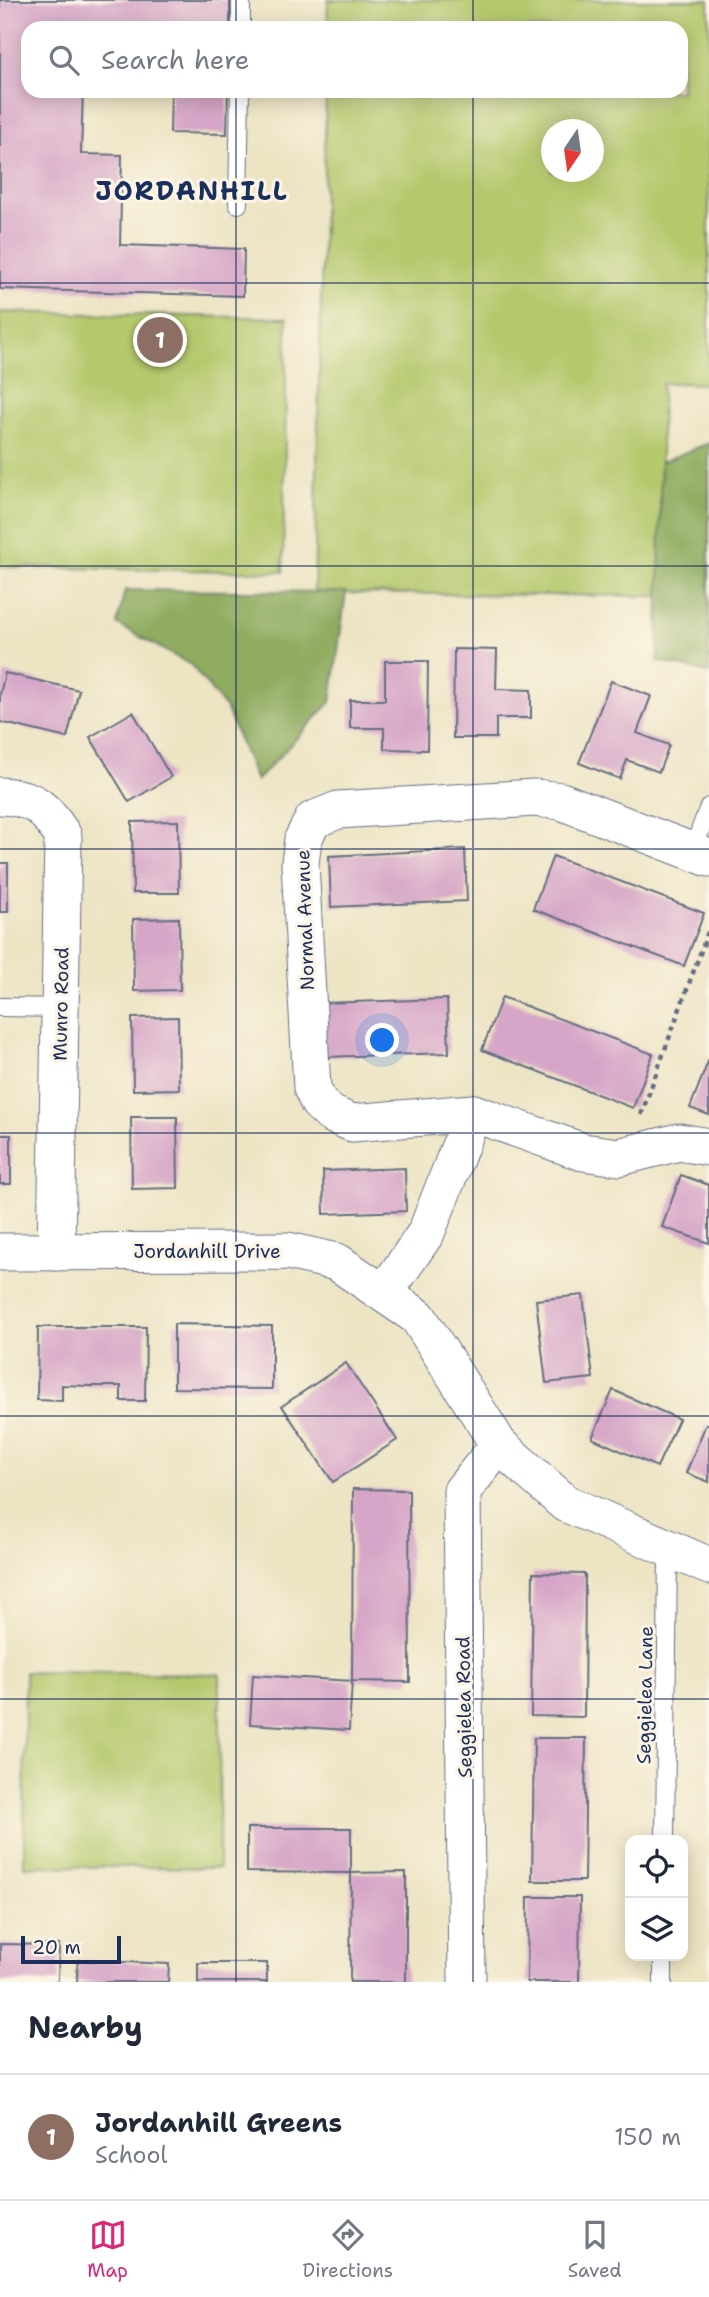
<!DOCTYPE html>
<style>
body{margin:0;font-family:"Shantell Sans",sans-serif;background:#f2f2f3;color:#1f2937}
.controls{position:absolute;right:21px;bottom:21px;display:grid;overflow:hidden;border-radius:14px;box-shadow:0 4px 18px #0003}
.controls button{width:63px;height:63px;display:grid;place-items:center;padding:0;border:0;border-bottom:2px solid #e0e1e3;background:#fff;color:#1f2937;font:35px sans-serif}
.compass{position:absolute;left:541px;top:119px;width:63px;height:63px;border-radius:50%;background:#fff;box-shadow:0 4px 18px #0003;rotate:193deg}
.scale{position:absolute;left:21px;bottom:18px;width:100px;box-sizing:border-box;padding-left:7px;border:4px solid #1b2f5e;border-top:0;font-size:19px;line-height:24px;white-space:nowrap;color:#1b2f5e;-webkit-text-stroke:5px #fcf5e5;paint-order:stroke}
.you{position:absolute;left:383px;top:1041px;width:24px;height:24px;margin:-18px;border:5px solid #fff;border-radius:50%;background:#1a73e8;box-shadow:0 0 0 10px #1a73e833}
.badge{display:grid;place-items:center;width:46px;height:46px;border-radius:50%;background:#db2777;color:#fff;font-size:23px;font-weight:700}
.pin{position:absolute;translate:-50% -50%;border:4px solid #fff;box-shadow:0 2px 7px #0006}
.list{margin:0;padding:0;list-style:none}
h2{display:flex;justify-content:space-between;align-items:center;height:91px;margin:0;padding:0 28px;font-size:30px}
h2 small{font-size:23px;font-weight:400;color:#747a83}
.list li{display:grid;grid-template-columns:46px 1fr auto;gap:21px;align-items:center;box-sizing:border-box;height:126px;padding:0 28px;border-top:2px solid #e0e1e3}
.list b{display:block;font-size:26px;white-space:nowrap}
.list p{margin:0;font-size:23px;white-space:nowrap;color:#747a83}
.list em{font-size:23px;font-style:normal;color:#747a83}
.icon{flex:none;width:38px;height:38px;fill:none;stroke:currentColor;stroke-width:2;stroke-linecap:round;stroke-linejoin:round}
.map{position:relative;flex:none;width:709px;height:1982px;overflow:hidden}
.search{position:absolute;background:#fff;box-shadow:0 4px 18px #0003;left:21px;right:21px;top:21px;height:77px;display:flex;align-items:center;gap:18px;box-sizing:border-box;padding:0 24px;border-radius:21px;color:#747a83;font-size:26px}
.sheet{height:217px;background:#fff}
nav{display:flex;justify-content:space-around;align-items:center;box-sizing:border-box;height:98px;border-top:2px solid #e0e1e3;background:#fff;font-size:19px;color:#747a83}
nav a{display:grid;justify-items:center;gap:4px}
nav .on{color:#db2777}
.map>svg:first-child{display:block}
.green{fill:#b4c86c;stroke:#687c65;stroke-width:2;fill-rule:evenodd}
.forest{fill:#8fac60;stroke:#556e5f;stroke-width:2}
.building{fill:#d6a5c7}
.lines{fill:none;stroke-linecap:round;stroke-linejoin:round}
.service-casing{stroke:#646e82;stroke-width:20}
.minor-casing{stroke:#646e82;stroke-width:39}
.path{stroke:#646e82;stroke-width:4.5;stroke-dasharray:5 5;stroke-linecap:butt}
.service{stroke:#fff;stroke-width:18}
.minor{stroke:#fff;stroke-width:37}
.grid{fill:none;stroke:#1b2f5e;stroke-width:2;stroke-opacity:0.55}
.labels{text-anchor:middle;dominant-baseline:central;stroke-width:6;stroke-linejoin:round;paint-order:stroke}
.street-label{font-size:19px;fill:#1b2f5e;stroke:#fcf5e5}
.district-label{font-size:26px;font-weight:bold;letter-spacing:2px;fill:#1b2f5e;stroke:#fcf5e5}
</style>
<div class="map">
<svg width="709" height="1982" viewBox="0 0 709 1982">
<rect width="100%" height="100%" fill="#fcf5e5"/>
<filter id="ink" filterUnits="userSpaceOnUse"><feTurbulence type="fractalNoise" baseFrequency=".0143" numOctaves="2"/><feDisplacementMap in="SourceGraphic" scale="14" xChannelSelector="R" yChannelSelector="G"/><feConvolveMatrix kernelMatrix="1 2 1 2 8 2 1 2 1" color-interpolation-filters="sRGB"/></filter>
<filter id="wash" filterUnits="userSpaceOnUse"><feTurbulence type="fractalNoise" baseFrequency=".00686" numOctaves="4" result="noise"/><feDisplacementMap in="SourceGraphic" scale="28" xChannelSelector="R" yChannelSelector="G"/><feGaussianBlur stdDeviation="1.57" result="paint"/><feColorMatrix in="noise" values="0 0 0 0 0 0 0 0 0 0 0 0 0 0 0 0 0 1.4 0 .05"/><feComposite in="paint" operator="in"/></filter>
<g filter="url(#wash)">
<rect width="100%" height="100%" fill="#ede4c4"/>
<g class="green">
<path d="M328 0H709V384L662 383 659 596 314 593 326 91H681V28H327ZM552 130H594V172H552Z"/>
<polygon points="0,312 287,318 283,572 0,567"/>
<polygon points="25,1672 220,1674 219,1868 24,1866"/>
</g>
<g class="forest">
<polygon points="709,443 709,673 658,661 661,462"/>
<polygon points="125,590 346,592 331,702 256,781 227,710 191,665 117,624"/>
</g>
<g id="blocks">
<g class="building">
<polygon points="0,0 230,0 230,28 28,28 28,91 83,91 81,154 122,155 120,245 244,249 243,296 0,289"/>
<polygon points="171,91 228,91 227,134 170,133"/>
<polygon points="454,649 497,650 496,689 531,690 531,718 496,718 496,738 453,738"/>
<polygon points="385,661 428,661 427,750 384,749 384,728 350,728 350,700 385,700"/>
<polygon points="5,673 79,690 67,738 0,722 0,694"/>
<polygon points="611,681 651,696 637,733 669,745 659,772 627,760 620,779 579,763"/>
<polygon points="133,712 171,777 129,802 90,737"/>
<polygon points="178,821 179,893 133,893 132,822"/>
<polygon points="465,849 467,901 331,907 329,856"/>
<polygon points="553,856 704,913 684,966 533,909"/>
<rect x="0" y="863" width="8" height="49"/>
<polygon points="179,918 180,990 134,991 133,919"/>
<polygon points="502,997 653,1054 633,1108 482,1050"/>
<polygon points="447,999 449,1053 323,1057 321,1003"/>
<polygon points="178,1017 179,1089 133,1090 132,1018"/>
<polygon points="709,1059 709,1115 690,1108"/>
<polygon points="131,1117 177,1117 178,1188 132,1189"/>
<rect x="0" y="1135" width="11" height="49"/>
<polygon points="405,1168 406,1211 324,1214 323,1171"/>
<polygon points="681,1175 709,1185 709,1243 662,1227"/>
<polygon points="583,1295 593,1378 546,1383 536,1300"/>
<polygon points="174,1324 272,1326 272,1389 174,1388"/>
<polygon points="38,1327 146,1327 145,1401 121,1401 121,1386 90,1386 62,1385 62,1401 37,1400"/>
<polygon points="346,1363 397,1440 333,1482 282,1406"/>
<polygon points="613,1390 679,1419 657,1467 592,1438"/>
<polygon points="706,1424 709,1425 709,1482 686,1473"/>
<polygon points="353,1489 409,1490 410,1682 352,1681"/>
<polygon points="533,1573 585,1574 584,1717 531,1716"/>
<polygon points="253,1675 352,1681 349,1730 250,1724"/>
<polygon points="534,1738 586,1738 584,1881 532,1881"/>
<polygon points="247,1828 351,1828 351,1873 247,1872"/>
<polygon points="406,1872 406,1982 350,1982 351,1873"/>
<polygon points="528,1897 580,1897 579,1982 527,1982"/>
<polygon points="0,1944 59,1945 58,1982 0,1982"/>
<polygon points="78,1960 169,1964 168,1982 77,1982"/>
<rect x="198" y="1963" width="69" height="19"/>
</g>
</g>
</g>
<g filter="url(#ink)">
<use href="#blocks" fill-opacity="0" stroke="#646e82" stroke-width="2"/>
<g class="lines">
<g class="service-casing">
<g id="service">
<polyline points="241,28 241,0"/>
<polyline points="238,204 240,91"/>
<polyline points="692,852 709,807"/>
<polyline points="0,1007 61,1008"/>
<polyline points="665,1840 668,1551"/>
<polyline points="663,1982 663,1956"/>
</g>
</g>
<g class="minor-casing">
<g id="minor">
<path d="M0 796C34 797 45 808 63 836L56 1252"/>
<polyline points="709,858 561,801 535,798 338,810 313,820 303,839 300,863 312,1088 319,1103 331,1114 352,1123 473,1113 583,1152 619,1157 679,1142 709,1147"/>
<polyline points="0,1252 288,1251 337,1262 418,1317 499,1445 565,1503 709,1566"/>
<polyline points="385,1292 426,1233 473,1113"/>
<polyline points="467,1982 462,1491 499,1445"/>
</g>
</g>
<polyline class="path" points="641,1115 709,929"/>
<use href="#service" class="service"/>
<use href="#minor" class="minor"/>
</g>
</g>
<path class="grid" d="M236 0V28M473 0V28M236 91V1982M473 91V1982M0 283H709M0 566H709M0 849H709M0 1133H709M0 1416H709M0 1699H709"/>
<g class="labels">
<g class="street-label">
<text transform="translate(305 920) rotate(-92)">Normal Avenue</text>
<text transform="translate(61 1004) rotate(-89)">Munro Road</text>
<text x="207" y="1251">Jordanhill Drive</text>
<text transform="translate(645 1695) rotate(-89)">Seggielea Lane</text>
<text transform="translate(464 1707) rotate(-91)">Seggielea Road</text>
</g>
<g class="district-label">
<text x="192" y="190">JORDANHILL</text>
</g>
</g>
</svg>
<div class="controls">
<button><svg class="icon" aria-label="locate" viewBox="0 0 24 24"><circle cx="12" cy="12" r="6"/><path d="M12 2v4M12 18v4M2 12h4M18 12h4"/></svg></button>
<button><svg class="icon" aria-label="layers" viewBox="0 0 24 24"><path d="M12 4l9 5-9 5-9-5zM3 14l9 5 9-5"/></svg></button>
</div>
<svg class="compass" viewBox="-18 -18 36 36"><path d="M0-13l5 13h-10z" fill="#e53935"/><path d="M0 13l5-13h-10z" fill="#747a83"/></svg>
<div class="scale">20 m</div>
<div class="you"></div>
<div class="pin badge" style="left:160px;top:340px;background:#8d6e63">1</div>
<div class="search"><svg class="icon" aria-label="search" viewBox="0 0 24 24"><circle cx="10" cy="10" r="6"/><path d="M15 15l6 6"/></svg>Search here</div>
</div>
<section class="sheet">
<h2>Nearby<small></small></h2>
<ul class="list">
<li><span class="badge" style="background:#8d6e63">1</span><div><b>Jordanhill Greens</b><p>School</p></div><em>150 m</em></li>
</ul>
</section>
<nav>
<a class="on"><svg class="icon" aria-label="map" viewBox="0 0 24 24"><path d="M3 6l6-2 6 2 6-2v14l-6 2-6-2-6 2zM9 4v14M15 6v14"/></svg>Map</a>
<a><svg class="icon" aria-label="directions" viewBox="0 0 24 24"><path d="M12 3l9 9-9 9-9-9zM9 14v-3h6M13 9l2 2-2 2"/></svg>Directions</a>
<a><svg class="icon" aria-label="saved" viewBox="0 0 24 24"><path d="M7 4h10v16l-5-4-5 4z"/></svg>Saved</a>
</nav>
